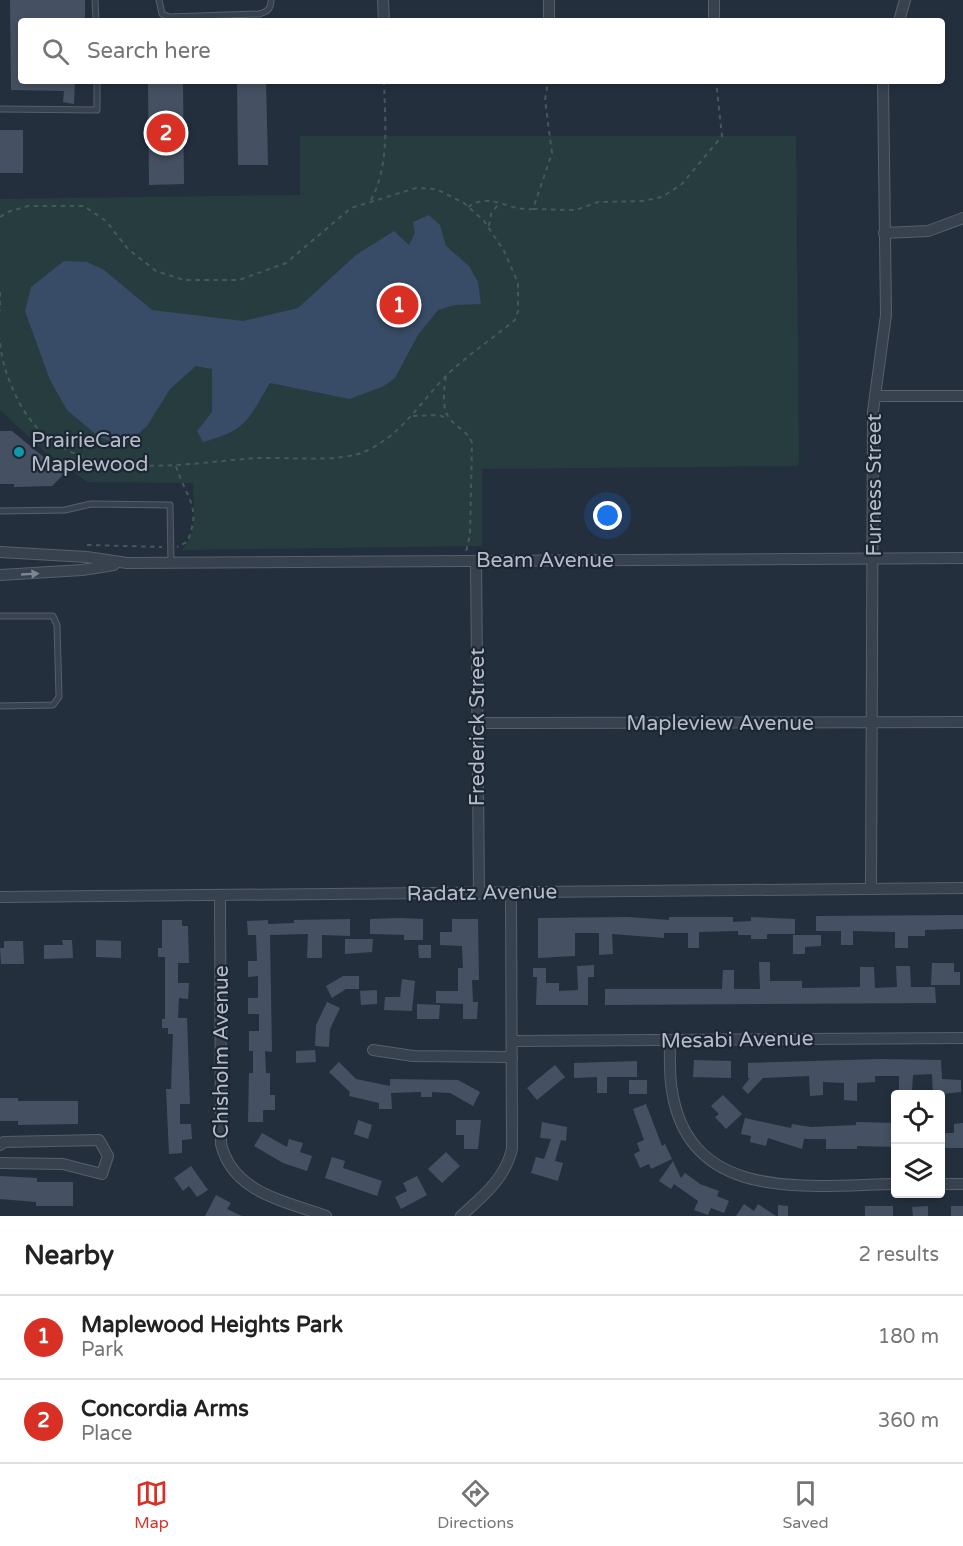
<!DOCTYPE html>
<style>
body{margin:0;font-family:"Varela Round",sans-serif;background:#f6f6f6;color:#222}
.controls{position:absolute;right:18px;bottom:18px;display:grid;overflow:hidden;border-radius:6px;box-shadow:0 3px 9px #0003}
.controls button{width:54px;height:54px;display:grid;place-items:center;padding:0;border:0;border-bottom:2px solid #e0e0e0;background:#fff;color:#222;font:30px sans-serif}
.you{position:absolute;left:608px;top:516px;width:21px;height:21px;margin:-15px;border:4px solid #fff;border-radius:50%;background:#1a73e8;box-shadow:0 0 0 9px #1a73e833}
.badge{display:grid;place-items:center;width:39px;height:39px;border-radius:50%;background:#d93025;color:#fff;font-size:20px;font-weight:700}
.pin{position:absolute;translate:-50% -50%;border:3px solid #fff;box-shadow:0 2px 6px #0006}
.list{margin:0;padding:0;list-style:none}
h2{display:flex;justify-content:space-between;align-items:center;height:78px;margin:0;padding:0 24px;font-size:26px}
h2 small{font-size:20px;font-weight:400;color:#767676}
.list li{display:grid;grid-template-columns:39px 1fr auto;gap:18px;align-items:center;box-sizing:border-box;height:84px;padding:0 24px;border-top:2px solid #e0e0e0}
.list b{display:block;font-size:22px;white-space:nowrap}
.list p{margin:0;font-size:20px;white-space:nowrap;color:#767676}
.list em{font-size:20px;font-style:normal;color:#767676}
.icon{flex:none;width:33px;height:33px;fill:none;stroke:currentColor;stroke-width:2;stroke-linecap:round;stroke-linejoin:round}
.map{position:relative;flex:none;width:963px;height:1216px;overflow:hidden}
.search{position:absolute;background:#fff;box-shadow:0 3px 9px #0003;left:18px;right:18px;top:18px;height:66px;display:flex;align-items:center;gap:15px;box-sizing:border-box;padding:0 21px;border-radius:6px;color:#767676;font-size:22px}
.sheet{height:246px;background:#fff}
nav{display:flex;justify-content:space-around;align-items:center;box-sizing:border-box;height:84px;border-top:2px solid #e0e0e0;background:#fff;font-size:16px;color:#767676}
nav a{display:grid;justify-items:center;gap:3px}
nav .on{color:#d93025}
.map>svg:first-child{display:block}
.green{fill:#263c3f}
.water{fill:#394c67}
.building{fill:#455162}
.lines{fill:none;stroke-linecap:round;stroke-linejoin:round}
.lane-casing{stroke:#565f6c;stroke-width:7}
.street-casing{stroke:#565f6c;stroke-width:12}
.path{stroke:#44595c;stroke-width:2;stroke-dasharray:4.5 4.5;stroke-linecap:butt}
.lane{stroke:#38414e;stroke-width:5}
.street{stroke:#38414e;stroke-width:10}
.oneway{fill:#7c8592}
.culture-dot{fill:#0f9aa8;stroke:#1d2633;stroke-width:2}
.labels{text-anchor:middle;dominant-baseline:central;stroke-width:4.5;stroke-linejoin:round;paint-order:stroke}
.poi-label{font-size:21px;fill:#b4bcc9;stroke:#1d2633;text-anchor:start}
.street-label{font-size:21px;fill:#b4bcc9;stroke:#1d2633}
</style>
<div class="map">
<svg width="963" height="1216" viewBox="0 0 963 1216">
<rect width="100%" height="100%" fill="#242f3e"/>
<path class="green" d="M300 136H796L799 466 482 469V546L182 550C199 531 193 506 193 483L87 482 45 452 0 410V199L300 195Z"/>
<path class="water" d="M429 215 440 225 446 246 469 266 478 282 481 304 455 305 438 310 418 335 395 378 384 386 350 399 270 383C248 419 247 431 203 442L197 431 212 412V369L196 366 170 389 147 426 129 442 120 445 99 437 67 410 50 380 25 311 31 287 64 261 87 262 104 270 152 310 243 321 298 308 356 255 394 231 409 245 415 233 413 222Z"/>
<g class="building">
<polygon points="10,0 85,0 85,21 21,21 21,81 75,81 74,104 63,102 64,91 11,90"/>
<polygon points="148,81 183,81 184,184 149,185"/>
<polygon points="237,81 266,81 268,165 238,165"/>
<rect x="0" y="130" width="23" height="43"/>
<polygon points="0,431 12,431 64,474 52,486 14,487 14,484 0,484"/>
<polygon points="963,915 963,929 925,930 925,936 908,936 908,948 895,948 895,932 853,931 853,945 841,945 841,931 816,931 816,916"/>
<polygon points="628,917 669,920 669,917 733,917 733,922 751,921 751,917 795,919 795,934 767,934 767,939 751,939 751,935 738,935 738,931 699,932 699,948 688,948 688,933 664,933 664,938 612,934 613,954 599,955 599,933 575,933 575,956 538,958 538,918"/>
<polygon points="400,918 423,919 423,940 404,940 404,935 370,934 370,919"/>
<polygon points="350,919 350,936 322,935 322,958 307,958 308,934 270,935 272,1052 265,1051 266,1073 270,1073 270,1095 275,1095 275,1110 263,1110 263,1122 248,1122 249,1073 253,1073 253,1051 249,1051 249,1031 259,1031 259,1014 248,1014 248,998 258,998 258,976 248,977 248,961 257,961 256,935 248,935 247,921 268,920 268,924 294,923 294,920"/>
<polygon points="452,919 478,919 479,980 472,980 473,1002 478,1002 477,1019 463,1019 463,1004 436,1003 436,991 458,991 458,968 463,968 462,946 440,945 440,932 452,932"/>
<polygon points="162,920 182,920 182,926 188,926 189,963 178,963 178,983 189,983 188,999 179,998 178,1018 187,1018 190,1104 180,1104 180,1124 191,1124 192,1139 182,1140 182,1153 169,1154 166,1089 171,1089 173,1034 168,1034 168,1028 162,1028 162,1019 165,1019 165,957 158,957 158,948 162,948"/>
<polygon points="793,935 821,935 821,946 805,947 805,954 793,954"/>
<polygon points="345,939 373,939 372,952 345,954"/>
<polygon points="62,940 72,940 73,958 44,959 44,945 63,945"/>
<polygon points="96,940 121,941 121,958 96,957"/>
<polygon points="4,941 23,941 24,964 1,964 0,948 4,948"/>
<polygon points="418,945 431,945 431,958 419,958"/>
<polygon points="759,962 770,962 770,981 802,981 802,988 860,987 860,967 874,967 875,988 897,987 896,966 910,966 911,987 935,987 936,1003 605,1005 605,989 722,989 723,970 734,970 734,989 760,989"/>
<polygon points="932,963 954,963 954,972 960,972 960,985 931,985"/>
<polygon points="594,965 594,977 588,977 588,1005 536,1005 537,977 533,977 533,968 546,968 546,983 559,983 559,991 578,990 577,966"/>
<polygon points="343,976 359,976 359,989 346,989 332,998 326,986"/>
<polygon points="402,979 415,981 412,1011 384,1010 385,997 400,997"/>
<polygon points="377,990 377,1004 361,1005 360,991"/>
<polygon points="327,1002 340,1008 330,1029 329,1047 315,1046 316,1025"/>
<polygon points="417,1004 440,1005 439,1019 417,1019"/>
<polygon points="315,1050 316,1062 296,1063 296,1051"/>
<polygon points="881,1059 941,1060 942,1079 961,1080 961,1092 933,1095 932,1074 913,1075 912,1091 899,1091 899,1076 875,1076 875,1082 857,1083 857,1101 844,1100 844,1083 823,1082 823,1095 810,1096 809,1076 763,1078 748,1094 742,1088 750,1078 748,1078 748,1063"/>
<polygon points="694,1060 731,1061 731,1078 693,1077"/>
<polygon points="637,1061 637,1077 607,1077 607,1093 597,1093 597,1077 574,1078 574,1063"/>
<polygon points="339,1062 356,1079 390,1086 390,1079 458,1080 480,1092 473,1106 450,1093 432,1092 432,1097 421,1097 421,1092 391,1093 392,1109 379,1109 379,1103 349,1096 350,1092 329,1072"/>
<polygon points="555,1065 565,1077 537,1100 527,1088"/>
<rect x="629" y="1080" width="18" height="14"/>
<polygon points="723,1095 742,1114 726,1129 715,1117 719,1114 711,1106"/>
<polygon points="0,1098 18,1098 18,1101 78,1101 78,1124 18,1125 18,1121 0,1121"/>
<polygon points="646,1104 662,1146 665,1144 672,1159 651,1169 649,1164 640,1168 634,1154 640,1151 637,1143 644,1140 633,1109"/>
<polygon points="745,1118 791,1128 792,1124 811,1127 856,1125 856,1122 896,1123 896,1147 857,1146 857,1149 826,1149 826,1139 804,1139 802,1149 768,1138 766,1146 750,1142 751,1136 741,1134"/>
<polygon points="358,1120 372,1125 368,1139 354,1134"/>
<polygon points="456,1120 481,1120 478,1149 464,1149 464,1135 456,1135"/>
<polygon points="542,1122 567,1127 566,1141 561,1140 555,1161 563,1163 558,1181 531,1173 536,1157 544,1159 551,1139 540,1138"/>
<polygon points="963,1123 963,1148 940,1148 940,1133 954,1133 954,1124"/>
<polygon points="262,1133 287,1147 289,1139 303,1143 300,1152 312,1156 307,1171 283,1163 254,1146"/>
<polygon points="446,1152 460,1166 442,1183 428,1169"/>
<polygon points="332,1157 345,1161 343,1168 382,1181 377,1196 325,1178"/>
<polygon points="673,1161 681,1178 685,1173 700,1184 719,1191 717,1196 729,1201 724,1213 711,1208 708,1215 694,1210 698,1201 674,1184 671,1189 659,1181"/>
<polygon points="191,1166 208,1190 197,1197 189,1186 183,1191 174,1178"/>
<polygon points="0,1176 37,1178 37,1182 73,1182 73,1206 36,1206 36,1202 0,1199"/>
<polygon points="417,1176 427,1195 401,1209 395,1197 407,1191 403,1183"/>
<polygon points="216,1195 231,1203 227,1209 242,1216 205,1216"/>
<polygon points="744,1204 754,1211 758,1204 776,1216 736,1216"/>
<polygon points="778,1205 788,1206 788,1216 778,1216"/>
<rect x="865" y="1206" width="28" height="10"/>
<polygon points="928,1206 928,1216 913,1216 912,1207"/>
<rect x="951" y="1206" width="12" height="10"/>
</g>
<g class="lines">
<g class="lane-casing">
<g id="lane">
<polyline points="95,0 96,21"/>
<path d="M159 0 162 14 169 17 259 14C267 12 271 9 271 0"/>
<polyline points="0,109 97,110 97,81"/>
<polyline points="0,511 65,510 91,504 170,505 171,563"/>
<polyline points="0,616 53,616 57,625 59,697 53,705 0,706"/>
</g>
</g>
<g class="street-casing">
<g id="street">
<polyline points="383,0 384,21"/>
<polyline points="549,0 549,21"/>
<polyline points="714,0 714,21"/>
<polyline points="899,21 905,0"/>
<polyline points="884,233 928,231 963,218"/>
<polyline points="875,396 963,396"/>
<polyline points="0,552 87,557 127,563 963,558"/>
<polyline points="476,561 479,894"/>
<polyline points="0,575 82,570 114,565"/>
<polyline points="477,723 963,722"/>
<polyline points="871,889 873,411 886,315 883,81"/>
<path d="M220 896 221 1144C233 1193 285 1201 326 1216"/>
<polyline points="0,897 963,888"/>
<path d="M670 1040C670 1057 669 1074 672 1091 690 1205 811 1185 896 1184"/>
<polyline points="512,1041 963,1038"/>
<polyline points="373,1050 413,1056 512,1057"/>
<polyline points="0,1145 4,1142 99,1140 108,1156 102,1174 63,1164 0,1163"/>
<polyline points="940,1184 963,1184"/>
<path d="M461 1216C483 1196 505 1179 512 1149L511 893"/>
</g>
</g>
<g class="path">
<path d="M371 200C390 165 385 120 384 81"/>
<path d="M468 207C491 191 509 212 533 209L552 153 545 100 548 81"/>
<polyline points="533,209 576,210 598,202 643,201 662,197 682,184 722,136 716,81"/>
<path d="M0 217 8 212 28 206H84L106 221 128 249 156 271 184 280H239L286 263 351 208 416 188 436 189 464 203 484 221 504 251 518 283V311L515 320C493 338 469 354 448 374 420 402 403 434 366 451 341 463 288 457 258 458 178 463 65 490 19 402 8 380 1 362 0 338"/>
<polyline points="489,226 491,214 500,202"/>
<polyline points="0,292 0,311"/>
<path d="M446 377C444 389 441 409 450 419 458 429 467 430 472 443L470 534 466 552"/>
<polyline points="413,416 439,415 448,419"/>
<path d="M176 466C185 497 203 506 187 542L177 547"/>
<polyline points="87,545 162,547"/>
</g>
<use href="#lane" class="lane"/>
<use href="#street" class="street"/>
</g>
<defs><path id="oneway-solid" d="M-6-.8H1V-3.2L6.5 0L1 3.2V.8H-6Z" transform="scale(1.5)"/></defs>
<use class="oneway" href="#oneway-solid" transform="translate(30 574) rotate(-3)"/>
<circle class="culture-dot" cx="19" cy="452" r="6"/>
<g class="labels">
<g class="poi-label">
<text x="31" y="440">PrairieCare<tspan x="31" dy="24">Maplewood</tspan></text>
</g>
<g class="street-label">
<text transform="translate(874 485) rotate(-90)">Furness Street</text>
<text x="545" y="560">Beam Avenue</text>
<text x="720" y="723">Mapleview Avenue</text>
<text transform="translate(477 727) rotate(-90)">Frederick Street</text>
<text transform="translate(482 893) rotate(-1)">Radatz Avenue</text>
<text transform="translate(737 1040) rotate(-1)">Mesabi Avenue</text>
<text transform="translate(221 1052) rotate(-90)">Chisholm Avenue</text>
</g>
</g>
</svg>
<div class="controls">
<button><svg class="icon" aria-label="locate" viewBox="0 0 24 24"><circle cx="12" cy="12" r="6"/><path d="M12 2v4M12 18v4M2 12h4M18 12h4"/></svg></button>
<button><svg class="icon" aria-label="layers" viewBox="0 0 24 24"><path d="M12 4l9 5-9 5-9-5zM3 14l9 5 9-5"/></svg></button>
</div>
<div class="you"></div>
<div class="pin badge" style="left:399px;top:305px">1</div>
<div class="pin badge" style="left:166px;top:133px">2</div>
<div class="search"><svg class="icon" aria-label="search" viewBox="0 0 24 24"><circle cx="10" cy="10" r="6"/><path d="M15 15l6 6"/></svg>Search here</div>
</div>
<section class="sheet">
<h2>Nearby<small>2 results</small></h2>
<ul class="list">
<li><span class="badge">1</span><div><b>Maplewood Heights Park</b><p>Park</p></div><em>180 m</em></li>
<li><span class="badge">2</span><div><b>Concordia Arms</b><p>Place</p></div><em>360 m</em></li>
</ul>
</section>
<nav>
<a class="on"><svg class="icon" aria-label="map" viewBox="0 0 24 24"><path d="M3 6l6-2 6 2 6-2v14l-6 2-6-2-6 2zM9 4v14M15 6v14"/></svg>Map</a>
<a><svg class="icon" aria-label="directions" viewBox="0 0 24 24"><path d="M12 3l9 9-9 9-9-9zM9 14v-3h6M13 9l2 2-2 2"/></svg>Directions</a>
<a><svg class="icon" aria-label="saved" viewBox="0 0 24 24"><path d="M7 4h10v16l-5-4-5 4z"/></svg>Saved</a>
</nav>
